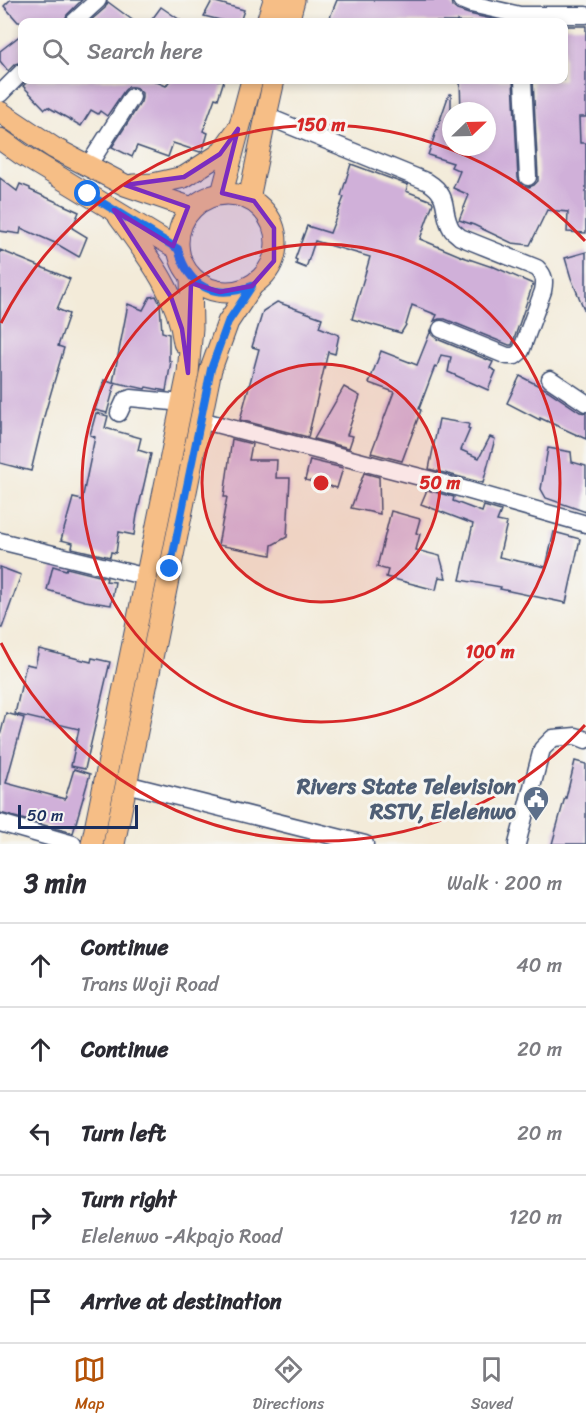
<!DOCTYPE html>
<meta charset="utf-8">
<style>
body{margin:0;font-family:Sriracha,sans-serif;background:#f2f2f3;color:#2b2b33}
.compass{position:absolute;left:442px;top:102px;width:54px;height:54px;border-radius:50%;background:#fff;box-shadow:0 3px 9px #0003;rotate:67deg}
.scale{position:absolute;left:18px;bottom:15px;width:120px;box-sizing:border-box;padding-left:6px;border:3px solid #1b2f5e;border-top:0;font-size:16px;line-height:21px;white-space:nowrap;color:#1b2f5e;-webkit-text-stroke:4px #f6f6f2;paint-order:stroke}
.stop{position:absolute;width:18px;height:18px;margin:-14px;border:4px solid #1a73e8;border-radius:50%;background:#fff}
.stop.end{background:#1a73e8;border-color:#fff;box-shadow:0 2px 6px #0008}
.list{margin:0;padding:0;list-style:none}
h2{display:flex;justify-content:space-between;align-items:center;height:78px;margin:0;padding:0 24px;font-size:26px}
h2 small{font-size:20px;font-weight:400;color:#7c7c81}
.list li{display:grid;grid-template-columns:39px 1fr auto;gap:18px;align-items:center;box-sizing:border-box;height:84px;padding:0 24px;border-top:2px solid #e1e1e2}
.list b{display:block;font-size:22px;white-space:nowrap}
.list p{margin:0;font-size:20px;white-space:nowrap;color:#7c7c81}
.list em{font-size:20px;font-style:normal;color:#7c7c81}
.icon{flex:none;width:33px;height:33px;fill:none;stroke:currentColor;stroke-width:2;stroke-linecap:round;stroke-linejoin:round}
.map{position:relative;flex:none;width:586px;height:844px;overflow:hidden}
.search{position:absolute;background:#fff;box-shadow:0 3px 9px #0003;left:18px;right:18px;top:18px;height:66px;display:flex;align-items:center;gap:15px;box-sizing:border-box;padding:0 21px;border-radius:12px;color:#7c7c81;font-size:22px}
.sheet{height:498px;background:#fff}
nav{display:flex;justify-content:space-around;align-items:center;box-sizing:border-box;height:84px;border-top:2px solid #e1e1e2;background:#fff;font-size:16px;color:#7c7c81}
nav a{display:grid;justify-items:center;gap:3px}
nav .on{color:#b45309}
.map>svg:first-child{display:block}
.building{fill:#d0b0d9}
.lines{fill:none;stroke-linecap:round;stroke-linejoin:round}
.minor-casing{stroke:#3b4b70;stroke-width:19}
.major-casing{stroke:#3b4b70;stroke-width:23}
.minor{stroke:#fff;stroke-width:16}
.major{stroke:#f6be86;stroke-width:21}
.route{stroke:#1a73e8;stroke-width:8}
.marked{fill:#7b2cbf;fill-opacity:0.2;stroke:#7b2cbf;stroke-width:4.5;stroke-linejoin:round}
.ring{fill:none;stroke:#d62828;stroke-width:3}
.labels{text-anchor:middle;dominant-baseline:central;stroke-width:6;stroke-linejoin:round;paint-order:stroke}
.service-label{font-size:22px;font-weight:bold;fill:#4e5e75;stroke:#f6f6f2;text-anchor:end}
.centre{fill:#d62828;stroke:#f6f6f2;stroke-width:3}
.ring-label{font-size:18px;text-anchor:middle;font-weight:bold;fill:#d62828;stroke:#f6f6f2;stroke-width:6;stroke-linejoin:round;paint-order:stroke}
</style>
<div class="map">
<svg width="586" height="844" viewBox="0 0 586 844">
<rect width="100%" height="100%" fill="#f6f6f2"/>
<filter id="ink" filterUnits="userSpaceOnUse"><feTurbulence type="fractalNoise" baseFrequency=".0167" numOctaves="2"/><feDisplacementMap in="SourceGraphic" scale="12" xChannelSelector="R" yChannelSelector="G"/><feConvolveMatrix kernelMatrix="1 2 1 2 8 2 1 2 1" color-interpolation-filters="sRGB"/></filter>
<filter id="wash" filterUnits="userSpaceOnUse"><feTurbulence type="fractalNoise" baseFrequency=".008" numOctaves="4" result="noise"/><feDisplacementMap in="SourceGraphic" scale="24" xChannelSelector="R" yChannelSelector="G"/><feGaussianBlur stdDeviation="1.35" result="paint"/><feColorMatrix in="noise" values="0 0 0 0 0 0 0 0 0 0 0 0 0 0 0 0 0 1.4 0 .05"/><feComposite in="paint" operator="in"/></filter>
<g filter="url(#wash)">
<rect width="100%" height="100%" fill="#f3ebd9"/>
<g id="blocks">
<g class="building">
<polygon points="10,0 82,0 67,15 64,22 18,22 4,6"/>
<polygon points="337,0 451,0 452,6 457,10 469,14 505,22 457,22 457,21 456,22 328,22"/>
<polygon points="212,1 244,10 240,22 228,22 204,16"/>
<polygon points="108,2 135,22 89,22 105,8"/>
<polygon points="161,7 183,22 150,22"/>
<polygon points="564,26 586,26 586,117 579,117 580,143 586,143 586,233 567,232 568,212 547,210 530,245 512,243 474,225 459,220 469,195 453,188 460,171 451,167 453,163 428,155 449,94 451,94 451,147 487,147 487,111 461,111 460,80 513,80 518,178 520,183 524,187 529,187 534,185 538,181 538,176 533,80 564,80"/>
<polygon points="22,34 22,62 15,64 8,71 0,61 0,51"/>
<polygon points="29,80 152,80 166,86 170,80 224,80 218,99 215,98 203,131 208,133 203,150 200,152 173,143 168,157 137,146 132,157 112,147 141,102 142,98 142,93 137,88 133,87 128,87 124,91 107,116 100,111 98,114 91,110 81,126 48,107 45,109 23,86"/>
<polygon points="351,164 408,185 406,191 432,201 433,203 420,239 463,257 492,267 492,266 533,284 512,345 509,345 445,319 439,319 434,321 437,315 412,305 406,325 401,333 352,319 370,257 315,241 306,268 296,264 297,260 295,259 307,226 330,233 344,197 341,196"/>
<polygon points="0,178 17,191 20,184 30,188 30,190 79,212 72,228 87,237 79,257 55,243 21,228 20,234 0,231"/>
<polygon points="0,250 70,279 57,309 69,314 58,346 64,348 45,413 31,471 0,463"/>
<polygon points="586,252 586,314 571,278 565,258"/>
<polygon points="156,296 160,304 162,332 169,334 169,361 171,361 166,391 146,387 145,389 113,382 128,304 143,310 150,297"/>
<polygon points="277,302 322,318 319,327 339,335 335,354 328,352 308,437 240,420 259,349 252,347 263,311"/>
<polygon points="431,330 432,335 437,339 493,362 490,368 496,371 488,390 448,372 451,357 441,355 437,367 435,366 419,409 421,410 402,461 371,453 394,392 369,383 381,351 417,365"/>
<polygon points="520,376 547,390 580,412 586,413 586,439 540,418 540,420 507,403"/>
<polygon points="104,380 115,384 107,413 95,410"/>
<polygon points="344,387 360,396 347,435 353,436 349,448 314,439"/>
<polygon points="96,413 108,416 105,428 141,438 138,450 151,454 137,515 134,535 119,532 116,553 111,552 110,557 72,548 73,543 61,540 73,498 82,500 95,437 90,435"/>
<polygon points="439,419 469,424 468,428 470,429 461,450 479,458 490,437 495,439 483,483 429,469"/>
<polygon points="232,439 252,444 249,460 277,460 276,478 290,478 287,537 272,545 271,555 218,545 227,497 224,497"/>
<polygon points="548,448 571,452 572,462 586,466 586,512 546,498 541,489"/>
<polygon points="310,460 343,468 337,488 305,480"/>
<polygon points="364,473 379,477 380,514 351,508"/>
<polygon points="427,490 454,497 453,501 482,512 484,506 501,511 497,521 507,523 499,557 546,567 554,532 580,539 566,603 500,589 501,587 460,580 473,524 421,504"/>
<polygon points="391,511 420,519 416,533 420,534 416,550 440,556 446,578 439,577 436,590 386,577 388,570 377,567"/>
<polygon points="53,566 66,570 67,568 107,578 106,581 115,582 111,605 85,601 47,590"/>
<polygon points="0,567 21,575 2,628 0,628"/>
<polygon points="39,649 91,662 92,658 110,662 85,769 71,766 79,729 15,714 26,664 35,666"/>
<polygon points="6,713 24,718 6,783 65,799 74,769 90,774 73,833 0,813 0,736"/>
<polygon points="575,761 586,764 586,844 552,844 565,797 566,798"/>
</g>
</g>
</g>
<g filter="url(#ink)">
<use href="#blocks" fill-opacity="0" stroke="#3b4b70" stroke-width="1.5"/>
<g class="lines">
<g class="minor-casing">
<g id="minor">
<polyline points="461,0 471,4 520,15 586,15"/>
<polyline points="74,22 98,0"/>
<polyline points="523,80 528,177"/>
<polyline points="0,94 22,72"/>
<path d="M266 116 428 182C452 197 440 211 452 230 454 232 457 234 460 237L537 268C545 276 545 281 543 291L521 351 515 356H507L441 329"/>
<polyline points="88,166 132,97"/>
<polyline points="550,379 586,403"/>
<polyline points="119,413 125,400 131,398 182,403"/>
<polyline points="200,420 428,479 586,524"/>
<polyline points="0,541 147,577"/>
<polyline points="126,784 365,844"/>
<polyline points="0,823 73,844"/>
<polyline points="517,844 542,749 553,738 576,736 586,740"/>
</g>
</g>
<g class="major-casing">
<g id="major">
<polyline points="267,22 274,0"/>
<polyline points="288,22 294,0"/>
<polyline points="0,112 54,148 125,185 192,208"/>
<polyline points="0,139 21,154 178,249"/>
<polyline points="133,185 153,184 184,177 220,154 238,129"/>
<polyline points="222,193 252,80"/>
<circle cx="227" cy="243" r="49"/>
<polyline points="249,199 266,116 274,80"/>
<path d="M119 217C147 255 178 294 184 343"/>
<polyline points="92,844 188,373 192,328 191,277"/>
<polyline points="114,844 211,369 228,322 252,286"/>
</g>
</g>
<use href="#minor" class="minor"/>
<use href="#major" class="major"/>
</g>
</g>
<g class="lines" filter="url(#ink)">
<path class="route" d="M88 194 178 249C189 288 214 300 252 286L228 322 211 369 170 569"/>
</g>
<path class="marked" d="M238 129 222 193 254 201 274 228V261L252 286 220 292 191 283 188 373 182 329 171 297 114 210 173 246 188 207 125 185 184 177 220 154Z"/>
<circle cx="321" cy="483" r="119" fill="#d62828" fill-opacity=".12"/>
<g class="ring">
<circle cx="321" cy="483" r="119"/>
<circle cx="321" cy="483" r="239"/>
<path d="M585 725A358 358 0 0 1 1 643M1 323A358 358 0 0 1 585 241"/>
</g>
<defs>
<g id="civic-pin" transform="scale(1.35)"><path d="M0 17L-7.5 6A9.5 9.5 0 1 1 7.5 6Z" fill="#5c6f8a" stroke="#f6f6f2"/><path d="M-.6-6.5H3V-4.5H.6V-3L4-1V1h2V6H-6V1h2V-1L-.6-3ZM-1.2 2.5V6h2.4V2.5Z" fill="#fff"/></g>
</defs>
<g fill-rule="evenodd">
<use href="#civic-pin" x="536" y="799"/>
</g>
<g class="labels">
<g class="service-label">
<text x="516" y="786">Rivers State Television<tspan x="516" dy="25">RSTV, Elelenwo</tspan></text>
</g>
</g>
<circle cx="321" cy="483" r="9" class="centre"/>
<g class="ring-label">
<text x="321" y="131">150 m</text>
<text x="440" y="489">50 m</text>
<text x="490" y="658">100 m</text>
</g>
</svg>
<svg class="compass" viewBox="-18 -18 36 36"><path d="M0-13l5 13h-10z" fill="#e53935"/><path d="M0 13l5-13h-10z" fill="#7c7c81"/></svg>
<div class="scale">50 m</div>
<div class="stop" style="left:88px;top:194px"></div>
<div class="stop end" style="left:170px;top:569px"></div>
<div class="search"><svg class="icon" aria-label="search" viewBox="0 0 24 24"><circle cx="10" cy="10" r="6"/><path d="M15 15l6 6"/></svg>Search here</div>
</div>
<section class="sheet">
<h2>3 min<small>Walk · 200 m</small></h2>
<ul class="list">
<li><svg class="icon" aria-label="ahead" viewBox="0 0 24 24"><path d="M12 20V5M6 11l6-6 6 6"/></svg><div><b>Continue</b><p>Trans Woji Road</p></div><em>40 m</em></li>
<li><svg class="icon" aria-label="ahead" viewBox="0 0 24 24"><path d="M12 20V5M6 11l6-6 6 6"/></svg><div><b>Continue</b></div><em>20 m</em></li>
<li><svg class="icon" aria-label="left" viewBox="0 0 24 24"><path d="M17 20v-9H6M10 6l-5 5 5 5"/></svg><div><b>Turn left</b></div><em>20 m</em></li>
<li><svg class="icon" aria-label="right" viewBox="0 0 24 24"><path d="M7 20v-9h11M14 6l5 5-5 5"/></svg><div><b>Turn right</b><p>Elelenwo -Akpajo Road</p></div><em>120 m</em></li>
<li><svg class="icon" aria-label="arrive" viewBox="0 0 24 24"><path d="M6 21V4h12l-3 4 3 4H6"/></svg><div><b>Arrive at destination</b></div></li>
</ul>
</section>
<nav>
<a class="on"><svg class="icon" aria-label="map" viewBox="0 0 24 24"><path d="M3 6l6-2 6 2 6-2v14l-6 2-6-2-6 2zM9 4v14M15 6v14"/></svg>Map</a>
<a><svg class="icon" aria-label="directions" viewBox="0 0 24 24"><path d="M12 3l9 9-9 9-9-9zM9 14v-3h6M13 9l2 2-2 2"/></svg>Directions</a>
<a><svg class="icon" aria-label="saved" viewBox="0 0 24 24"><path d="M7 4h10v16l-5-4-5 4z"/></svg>Saved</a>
</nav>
